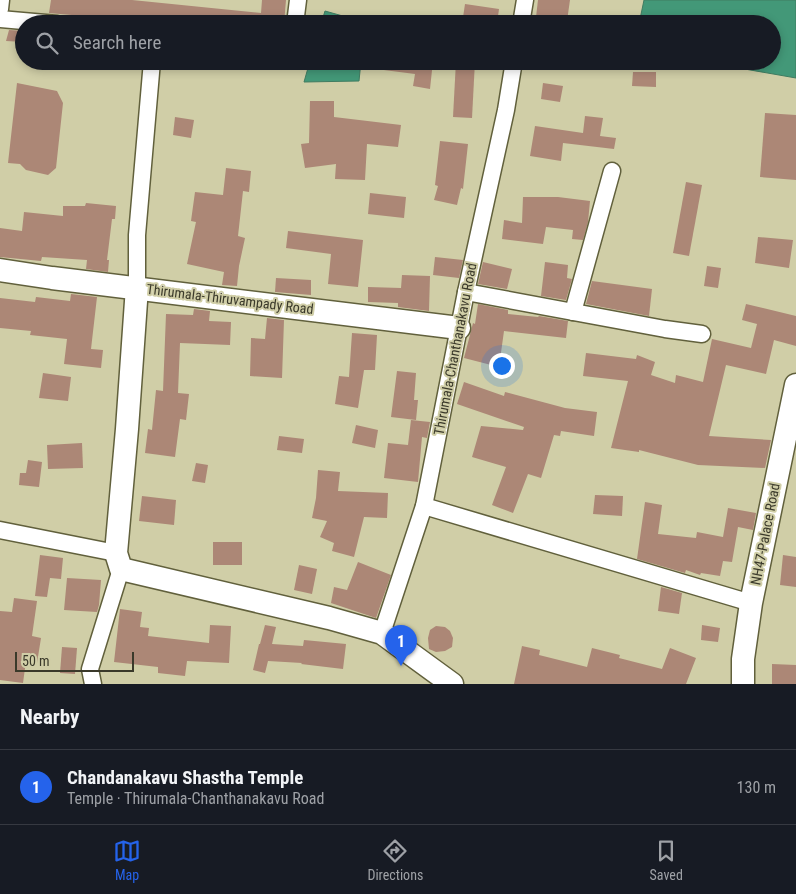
<!DOCTYPE html>
<meta charset="utf-8">
<style>
body{margin:0;font-family:"Roboto Condensed",sans-serif;background:#242831;color:#f1f3f6}
.scale{position:absolute;left:15px;bottom:12px;width:119px;box-sizing:border-box;padding-left:5px;border:2px solid #3a392a;border-top:0;font-size:14px;line-height:18px;white-space:nowrap;color:#3a392a;-webkit-text-stroke:4px #d0cea7;paint-order:stroke}
.you{position:absolute;left:501px;top:365px;width:18px;height:18px;margin:-12px;border:4px solid #fff;border-radius:50%;background:#1a73e8;box-shadow:0 0 0 8px #1a73e833}
.badge{display:grid;place-items:center;width:32px;height:32px;border-radius:50%;background:#2563eb;color:#fff;font-size:16px;font-weight:700}
.pin{position:absolute;translate:-50% -41px;filter:drop-shadow(0 1px 2px #0008)}
.pin::after{content:'';position:absolute;top:26px;width:18px;height:15px;background:inherit;clip-path:polygon(0 0,100% 0,50% 100%)}
.list{margin:0;padding:0;list-style:none}
h2{display:flex;justify-content:space-between;align-items:center;height:65px;margin:0;padding:0 20px;font-size:21px}
h2 small{font-size:16px;font-weight:400;color:#9ea1a6}
.list li{display:grid;grid-template-columns:32px 1fr auto;gap:15px;align-items:center;box-sizing:border-box;height:75px;padding:0 20px;border-top:1px solid #363941}
.list b{display:block;font-size:19px;white-space:nowrap}
.list p{margin:0;font-size:16px;white-space:nowrap;color:#9ea1a6}
.list em{font-size:16px;font-style:normal;color:#9ea1a6}
.icon{flex:none;width:28px;height:28px;fill:none;stroke:currentColor;stroke-width:2;stroke-linecap:round;stroke-linejoin:round}
.map{position:relative;flex:none;width:796px;height:684px;overflow:hidden}
.search{position:absolute;background:#171b24;box-shadow:0 2px 8px #0003;left:15px;right:15px;top:15px;height:55px;display:flex;align-items:center;gap:12px;box-sizing:border-box;padding:0 18px;border-radius:28px;color:#9ea1a6;font-size:19px}
.sheet{height:140px;background:#171b24}
nav{display:flex;justify-content:space-around;align-items:center;box-sizing:border-box;height:70px;border-top:1px solid #363941;background:#171b24;font-size:14px;color:#9ea1a6}
nav a{display:grid;justify-items:center;gap:2px}
nav .on{color:#2563eb}
.map>svg:first-child{display:block}
.water{fill:#439878;stroke:#407c61}
.building{fill:#ac8776}
.lines{fill:none;stroke-linecap:round;stroke-linejoin:round}
.street-casing{stroke:#61603c;stroke-width:19}
.secondary-casing{stroke:#61603c;stroke-width:25}
.street{stroke:#fff;stroke-width:16}
.secondary{stroke:#fff;stroke-width:22}
.labels{text-anchor:middle;dominant-baseline:central;stroke-width:4;stroke-linejoin:round;paint-order:stroke}
.street-label{font-size:14px;fill:#3a392a;stroke:#d0cea7}
</style>
<div class="map">
<svg width="796" height="684" viewBox="0 0 796 684">
<rect width="100%" height="100%" fill="#d0cea7"/>
<g class="water">
<polygon points="644,0 796,0 796,78 699,61 772,61 772,24 639,24"/>
<polygon points="325,11 364,22 364,24 321,24"/>
<polygon points="310,61 361,61 359,81 304,82"/>
</g>
<g class="building">
<polygon points="51,0 132,0 261,13 262,0 286,0 284,24 173,24 49,13"/>
<polygon points="538,0 570,0 567,21 536,17"/>
<polygon points="465,4 499,9 497,24 462,24"/>
<polygon points="9,30 24,31 24,42 6,41"/>
<polygon points="377,61 433,61 430,89 413,86 415,74 376,69"/>
<polygon points="456,61 475,61 472,118 453,117"/>
<polygon points="633,72 656,72 656,87 632,86"/>
<polygon points="17,83 57,91 63,103 56,168 48,175 26,170 20,164 8,163"/>
<polygon points="543,83 563,86 560,102 541,99"/>
<polygon points="310,101 334,101 334,117 401,125 398,147 367,144 365,180 335,179 336,164 305,168 301,144 309,143"/>
<polygon points="765,113 796,115 796,180 760,177"/>
<polygon points="585,116 603,118 600,136 616,138 614,149 563,143 561,161 530,156 535,126 583,133"/>
<polygon points="175,117 194,120 191,138 173,135"/>
<polygon points="440,141 468,144 463,189 461,188 457,205 434,200 438,186 435,185"/>
<polygon points="226,168 251,171 249,192 243,191 238,236 245,238 239,266 237,286 222,285 224,272 187,264 196,222 191,221 195,192 223,195"/>
<polygon points="686,182 702,185 689,256 673,253"/>
<polygon points="370,193 406,197 404,218 368,214"/>
<polygon points="523,197 558,197 590,201 588,222 583,240 572,239 573,230 546,227 543,244 502,239 504,220 522,223"/>
<polygon points="86,203 116,206 115,219 112,219 107,260 109,260 108,272 86,269 87,260 42,257 41,261 0,257 0,228 22,231 24,212 63,216 63,206 85,206"/>
<polygon points="288,231 363,240 358,287 328,284 331,254 286,248"/>
<polygon points="758,237 793,240 789,268 755,263"/>
<polygon points="435,257 463,260 459,278 433,275"/>
<polygon points="483,262 512,269 507,289 478,284"/>
<polygon points="545,262 568,265 567,278 572,279 566,300 541,296"/>
<polygon points="707,266 721,268 718,288 704,286"/>
<polygon points="402,275 430,276 429,311 398,307 398,303 368,302 368,287 401,288"/>
<polygon points="276,278 311,280 311,295 275,292"/>
<polygon points="592,281 652,289 649,316 586,304"/>
<polygon points="71,294 97,297 91,349 103,350 101,368 64,364 67,339 30,335 31,331 0,328 0,298 35,302 36,297 70,301"/>
<polygon points="478,304 508,310 508,314 538,317 539,316 568,321 566,338 504,331 499,367 464,358 473,323 475,324"/>
<polygon points="746,304 796,316 796,346 774,340 766,374 726,365 709,436 771,440 765,468 698,465 639,450 639,452 611,448 628,381 583,376 586,353 636,359 637,355 655,362 651,375 675,383 676,375 703,382 712,339 751,348 757,324 742,320"/>
<polygon points="194,309 210,311 209,321 231,322 230,345 180,343 178,393 189,394 186,420 180,419 175,457 145,453 148,429 152,430 156,390 163,391 166,314 193,315"/>
<polygon points="267,318 284,320 282,378 250,376 251,338 265,339"/>
<polygon points="352,333 377,335 375,370 364,370 358,408 335,404 339,376 349,377"/>
<polygon points="397,371 416,373 414,400 418,400 416,420 391,417"/>
<polygon points="43,373 71,377 68,401 39,398"/>
<polygon points="464,382 504,396 505,392 565,408 597,412 594,436 561,431 560,436 554,435 541,478 528,474 513,513 492,505 506,467 472,457 481,426 523,430 524,427 457,404"/>
<polygon points="411,420 430,422 427,438 422,437 418,482 384,478 388,443 408,445"/>
<polygon points="356,425 378,430 375,448 352,443"/>
<polygon points="279,436 304,439 302,453 277,450"/>
<polygon points="82,443 83,468 48,469 47,445"/>
<polygon points="28,460 42,462 39,487 19,485 20,473 26,473"/>
<polygon points="196,463 208,465 205,483 192,481"/>
<polygon points="318,470 340,472 338,491 388,493 387,518 364,517 354,557 332,551 334,543 320,537 327,521 312,518 316,498"/>
<polygon points="595,495 623,496 622,516 593,514"/>
<polygon points="142,496 176,500 174,525 139,521"/>
<polygon points="645,502 662,505 658,534 696,538 697,532 723,537 728,508 756,513 753,530 738,527 732,562 723,561 720,576 701,573 700,575 686,570 685,573 637,559"/>
<rect x="213" y="542" width="29" height="23"/>
<polygon points="40,555 63,558 61,579 50,578 47,597 35,596"/>
<polygon points="783,555 796,557 796,587 780,585"/>
<polygon points="358,562 391,575 376,618 331,603 334,587 347,590"/>
<polygon points="299,565 317,569 312,594 294,590"/>
<polygon points="67,578 101,580 99,605 97,612 64,610"/>
<polygon points="661,587 682,593 679,614 658,611"/>
<polygon points="14,598 37,601 32,636 41,638 37,663 26,661 23,683 0,680 0,611 12,612"/>
<polygon points="120,609 142,612 140,627 149,628 148,636 209,643 210,625 231,626 229,663 187,661 185,676 158,673 158,667 114,662"/>
<polygon points="265,625 276,627 272,644 303,646 304,640 346,644 343,669 301,664 302,663 268,661 265,673 253,670 259,644 260,644"/>
<polygon points="702,625 720,628 718,642 701,640"/>
<polygon points="436,626 445,627 450,631 453,638 452,647 445,651 436,652 429,649 428,638 430,630"/>
<polygon points="522,646 540,650 539,655 587,667 592,648 620,655 619,658 662,669 670,648 696,658 686,684 514,684"/>
<polygon points="62,647 77,648 75,674 60,673"/>
<polygon points="772,664 796,665 796,684 772,684"/>
</g>
<g class="lines">
<g class="street-casing">
<g id="street">
<polyline points="0,9 1,0"/>
<polyline points="0,19 57,24"/>
<polyline points="295,24 298,0"/>
<polyline points="521,24 525,0"/>
<polyline points="137,287 137,235 152,61"/>
<polyline points="466,292 665,329 702,334"/>
<polyline points="573,312 612,171"/>
<polyline points="424,506 751,603"/>
<polyline points="0,530 116,553"/>
<polyline points="382,633 424,506 466,292 506,110 514,61"/>
<polyline points="93,684 90,669 121,569"/>
</g>
</g>
<g class="secondary-casing">
<g id="secondary">
<polyline points="0,270 52,278 459,328"/>
<polyline points="137,287 127,429 116,553 121,569 329,618 382,633 452,684"/>
<polyline points="743,684 743,659 751,603 796,385"/>
</g>
</g>
<use href="#street" class="street"/>
<use href="#secondary" class="secondary"/>
</g>
<g class="labels">
<g class="street-label">
<text transform="translate(230 299) rotate(7)">Thirumala-Thiruvampady Road</text>
<text transform="translate(455 349) rotate(-79)">Thirumala-Chanthanakavu Road</text>
<text transform="translate(765 534) rotate(-79)">NH47-Palace Road</text>
</g>
</g>
</svg>
<div class="scale">50 m</div>
<div class="you"></div>
<div class="pin badge" style="left:401px;top:666px">1</div>
<div class="search"><svg class="icon" aria-label="search" viewBox="0 0 24 24"><circle cx="10" cy="10" r="6"/><path d="M15 15l6 6"/></svg>Search here</div>
</div>
<section class="sheet">
<h2>Nearby<small></small></h2>
<ul class="list">
<li><span class="badge">1</span><div><b>Chandanakavu Shastha Temple</b><p>Temple · Thirumala-Chanthanakavu Road</p></div><em>130 m</em></li>
</ul>
</section>
<nav>
<a class="on"><svg class="icon" aria-label="map" viewBox="0 0 24 24"><path d="M3 6l6-2 6 2 6-2v14l-6 2-6-2-6 2zM9 4v14M15 6v14"/></svg>Map</a>
<a><svg class="icon" aria-label="directions" viewBox="0 0 24 24"><path d="M12 3l9 9-9 9-9-9zM9 14v-3h6M13 9l2 2-2 2"/></svg>Directions</a>
<a><svg class="icon" aria-label="saved" viewBox="0 0 24 24"><path d="M7 4h10v16l-5-4-5 4z"/></svg>Saved</a>
</nav>
